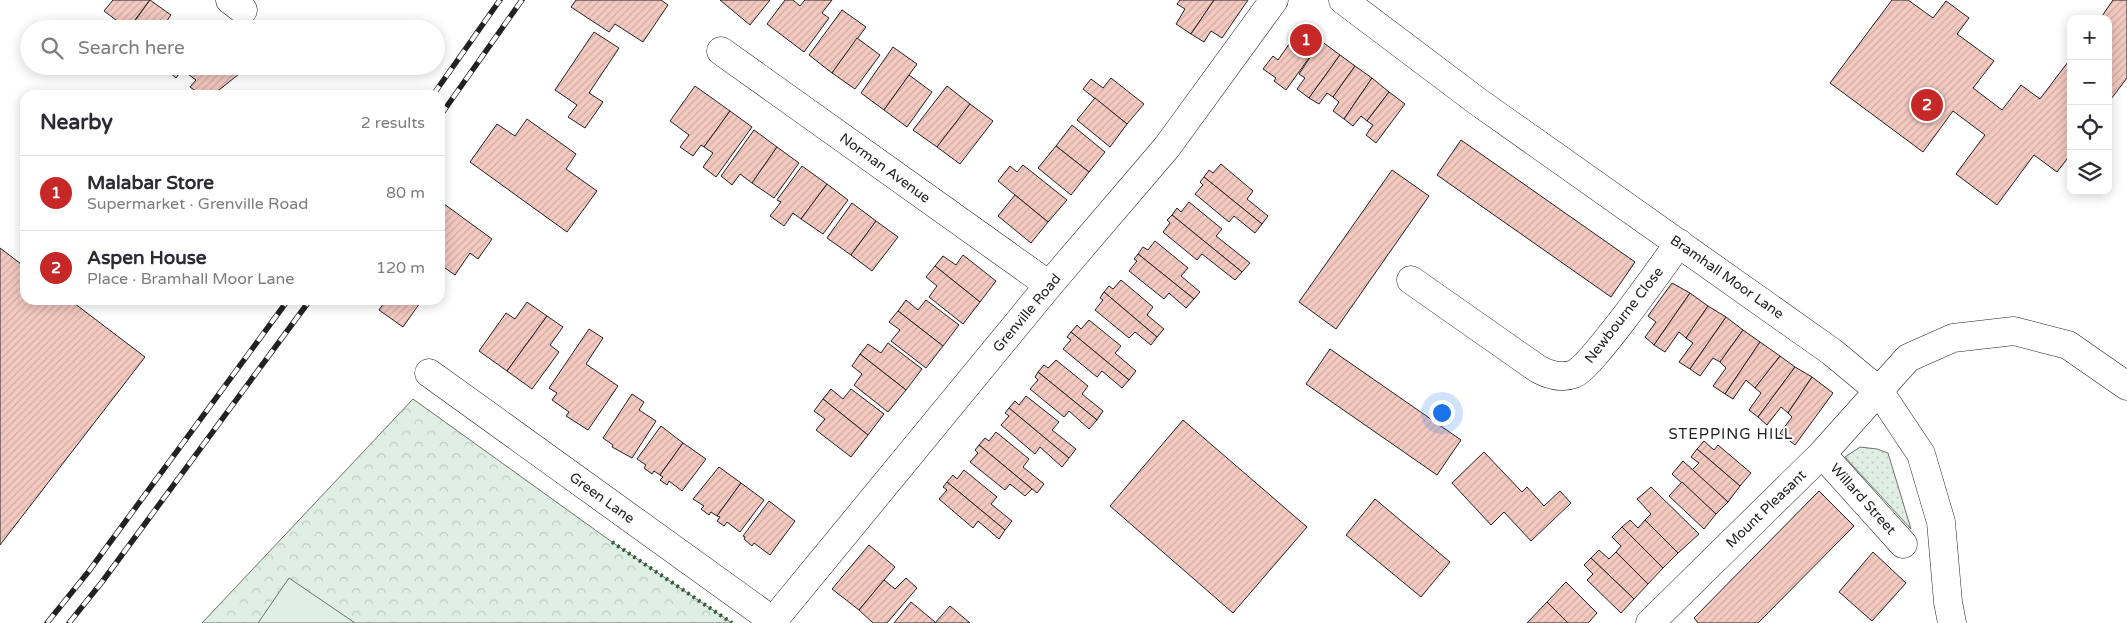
<!DOCTYPE html>
<meta charset="utf-8">
<style>
body{margin:0;font-family:"Varela Round",sans-serif;background:#f7f7f7;color:#2b2b33}
.controls{position:absolute;right:15px;top:15px;display:grid;overflow:hidden;border-radius:10px;box-shadow:0 2px 12px #0003}
.controls button{width:45px;height:45px;display:grid;place-items:center;padding:0;border:0;border-bottom:1px solid #e1e1e2;background:#fff;color:#2b2b33;font:25px sans-serif}
.you{position:absolute;left:1441px;top:412px;width:18px;height:18px;margin:-12px;border:4px solid #fff;border-radius:50%;background:#1a73e8;box-shadow:0 0 0 8px #1a73e833}
.badge{display:grid;place-items:center;width:32px;height:32px;border-radius:50%;background:#c62828;color:#fff;font-size:16px;font-weight:700}
.pin{position:absolute;translate:-50% -50%;border:2px solid #fff;box-shadow:0 1px 5px #0006}
.list{margin:0;padding:0;list-style:none}
h2{display:flex;justify-content:space-between;align-items:center;height:65px;margin:0;padding:0 20px;font-size:21px}
h2 small{font-size:16px;font-weight:400;color:#7c7c81}
.list li{display:grid;grid-template-columns:32px 1fr auto;gap:15px;align-items:center;box-sizing:border-box;height:75px;padding:0 20px;border-top:1px solid #e1e1e2}
.list b{display:block;font-size:19px;white-space:nowrap}
.list p{margin:0;font-size:16px;white-space:nowrap;color:#7c7c81}
.list em{font-size:16px;font-style:normal;color:#7c7c81}
.icon{flex:none;width:28px;height:28px;fill:none;stroke:currentColor;stroke-width:2;stroke-linecap:round;stroke-linejoin:round}
.map{position:relative;flex:none;width:2127px;height:623px;overflow:hidden}
.search{position:absolute;background:#fff;box-shadow:0 2px 12px #0003;left:20px;top:20px;width:425px;height:55px;display:flex;align-items:center;gap:12px;box-sizing:border-box;padding:0 18px;border-radius:28px;color:#7c7c81;font-size:19px}
.panel{position:absolute;background:#fff;box-shadow:0 2px 12px #0003;left:20px;top:90px;width:425px;height:215px;border-radius:15px}
.map>svg:first-child{display:block}
.grass{fill:url(#grass-dots);stroke:#6f6f6f}
.park{fill:url(#park-crowns);stroke:#6f6f6f}
.garden{fill:#e0efe3;stroke:#6f6f6f}
.building{fill:url(#building-hatch);stroke:#222}
.lines{fill:none;stroke-linecap:round;stroke-linejoin:round}
.minor-casing{stroke:#222;stroke-width:29}
.tertiary-casing{stroke:#222;stroke-width:29}
.minor{stroke:#fff;stroke-width:28}
.tertiary{stroke:#fff;stroke-width:28}
.rail-casing{stroke:#222;stroke-width:5.5}
.rail{stroke:#fff;stroke-width:4;stroke-dasharray:11;stroke-linecap:butt}
.hedge{stroke:#2f5e38;stroke-width:4;stroke-dasharray:2.5 4;stroke-linecap:butt}
.labels{text-anchor:middle;dominant-baseline:central;stroke-width:4;stroke-linejoin:round;paint-order:stroke}
.street-label{font-size:14px;fill:#222;stroke:#fff}
.neighbourhood-label{font-size:15px;letter-spacing:1px;fill:#222;stroke:#fff}
</style>
<div class="map">
<svg width="2127" height="623" viewBox="0 0 2127 623">
<defs>
<pattern id="grass-dots" width="8" height="8" patternUnits="userSpaceOnUse" patternTransform="scale(1.25)"><rect width="8" height="8" fill="#e0efe3"/><path d="M2 2h.1M6 6h.1" fill="none" stroke="#c0cdc2" stroke-width="1.8" stroke-linecap="round"/></pattern>
<pattern id="park-crowns" width="20" height="18" patternUnits="userSpaceOnUse" patternTransform="scale(1.25)"><rect width="20" height="18" fill="#e0efe3"/><path d="M2 6a3 3 0 1 1 6 0M12 15a3 3 0 1 1 6 0" fill="none" stroke="#c0cdc2"/></pattern>
<pattern id="building-hatch" width="6" height="6" patternUnits="userSpaceOnUse" patternTransform="scale(1.25)"><rect width="6" height="6" fill="#f3c9c0"/><path d="M-1 1l2-2M0 6l6-6M5 7l2-2" fill="none" stroke="#d0aca5"/></pattern>
</defs>
<rect width="100%" height="100%" fill="#fff"/>
<polygon class="grass" points="1860,447 1877,449 1888,453 1911,529 1845,457"/>
<polygon class="park" points="413,399 612,542 732,623 202,623"/>
<polygon class="garden" points="289,578 355,623 258,623"/>
<g class="building">
<polygon points="113,0 150,0 128,29 104,11"/>
<polygon points="150,0 171,15 161,29 129,29"/>
<polygon points="576,0 661,0 668,5 643,42 615,24 609,32 571,7"/>
<polygon points="720,0 770,0 750,25"/>
<polygon points="785,0 793,0 800,6 805,0 832,0 822,13 829,18 804,52 767,24"/>
<polygon points="1180,0 1214,0 1191,34 1176,24 1185,9 1177,4"/>
<polygon points="1214,0 1248,0 1222,38 1211,31 1204,42 1191,34"/>
<polygon points="1892,0 1908,0 1933,18 1946,1 1969,18 1957,34 1994,61 1973,88 2002,110 2021,85 2040,99 2071,58 2071,154 2057,172 2034,155 1997,205 1956,174 1985,135 1953,111 1923,152 1830,83"/>
<polygon points="2113,0 2127,0 2127,78 2108,103 2108,19 2100,19"/>
<polygon points="842,10 866,27 832,73 809,55"/>
<polygon points="1301,27 1321,41 1286,90 1274,81 1276,78 1263,69 1273,56 1278,60"/>
<polygon points="594,32 619,48 589,93 603,102 585,128 568,117 577,105 555,90"/>
<polygon points="857,38 880,55 855,89 832,73"/>
<polygon points="1321,41 1340,55 1309,98 1297,89 1305,78 1299,74"/>
<polygon points="893,47 917,64 884,110 861,93"/>
<polygon points="1340,55 1355,66 1333,97 1327,93 1319,104 1309,98"/>
<polygon points="162,66 189,66 185,72 182,70 176,78"/>
<polygon points="189,66 239,66 244,70 214,94 210,91 206,95 201,95 190,87 196,80 185,72"/>
<polygon points="1355,66 1372,78 1344,119 1333,111 1339,102 1333,97"/>
<polygon points="909,75 932,92 907,127 884,110"/>
<polygon points="1111,78 1144,104 1127,124 1083,89 1091,79 1103,88"/>
<polygon points="1372,78 1389,92 1367,121 1361,116 1353,126 1344,119"/>
<polygon points="695,86 730,111 704,147 701,145 693,156 680,147 689,135 670,121"/>
<polygon points="947,86 970,104 937,147 913,130"/>
<polygon points="1389,92 1405,104 1376,143 1366,135 1373,125 1367,121"/>
<polygon points="1095,98 1127,124 1110,147 1077,120"/>
<polygon points="970,104 993,121 960,164 937,147"/>
<polygon points="730,111 752,127 716,177 703,167 713,153 704,147"/>
<polygon points="527,119 576,154 566,169 597,191 567,232 470,162 497,124 515,136"/>
<polygon points="1072,125 1105,152 1089,172 1056,146"/>
<polygon points="754,130 777,147 752,183 740,174 732,185 721,176"/>
<polygon points="1461,140 1635,262 1611,297 1437,175"/>
<polygon points="1056,146 1089,172 1071,195 1038,168"/>
<polygon points="777,147 799,163 774,198 752,183"/>
<polygon points="1221,164 1253,191 1247,199 1268,216 1262,224 1204,177 1209,170 1213,173"/>
<polygon points="1023,165 1067,200 1048,222 998,181 1010,166 1017,172"/>
<polygon points="802,166 827,184 801,219 793,213 784,226 770,216 781,202 777,200"/>
<polygon points="1392,170 1429,196 1336,329 1299,302"/>
<polygon points="1204,177 1262,224 1255,233 1234,216 1229,222 1195,194 1203,185 1200,182"/>
<polygon points="827,184 848,200 823,234 801,219"/>
<polygon points="1015,195 1048,222 1031,243 998,216"/>
<polygon points="440,201 492,239 478,259 470,253 455,275 445,268 440,274"/>
<polygon points="1189,202 1222,229 1216,236 1250,263 1242,272 1172,215 1177,208 1181,212"/>
<polygon points="852,203 876,221 851,255 827,238"/>
<polygon points="1172,215 1242,272 1235,280 1202,254 1197,260 1163,232 1170,223 1167,220"/>
<polygon points="876,221 898,237 872,271 851,255"/>
<polygon points="1155,241 1188,268 1181,276 1200,292 1194,299 1138,254 1143,247 1148,250"/>
<polygon points="0,248 25,267 25,300 70,300 145,357 0,545"/>
<polygon points="1138,254 1194,299 1186,308 1169,293 1164,299 1129,271 1137,261 1134,259"/>
<polygon points="963,255 996,281 980,302 935,266 943,256 956,265"/>
<polygon points="935,266 980,302 963,324 929,297 937,286 926,277"/>
<polygon points="1121,280 1153,307 1147,315 1164,329 1157,337 1104,292 1109,286 1113,289"/>
<polygon points="1672,283 1690,293 1654,345 1645,337 1656,322 1648,316"/>
<polygon points="1104,292 1157,337 1151,345 1135,332 1129,338 1095,310 1103,300 1100,298"/>
<polygon points="1690,293 1708,306 1686,338 1679,332 1665,352 1654,345"/>
<polygon points="386,300 422,300 403,327 379,310"/>
<polygon points="906,300 918,310 926,300 959,325 943,346 898,311"/>
<polygon points="527,302 547,316 507,371 479,351 506,313 515,319"/>
<polygon points="1708,306 1726,317 1690,369 1679,362 1693,343 1686,338"/>
<polygon points="898,311 943,346 926,368 891,341 900,330 889,322"/>
<polygon points="547,316 563,327 550,345 559,352 532,389 507,371"/>
<polygon points="1726,317 1743,330 1720,362 1713,358 1700,376 1690,369"/>
<polygon points="1089,320 1121,346 1115,353 1136,371 1129,380 1071,332 1077,325 1081,329"/>
<polygon points="589,329 603,338 586,364 618,386 588,430 566,416 569,412 552,400 557,393 549,388"/>
<polygon points="1743,330 1760,342 1725,394 1713,386 1726,368 1720,362"/>
<polygon points="1071,332 1129,380 1122,388 1102,371 1097,377 1063,349 1071,340 1067,337"/>
<polygon points="1760,342 1780,356 1755,388 1746,380 1733,399 1725,394"/>
<polygon points="888,343 922,369 906,390 860,354 868,344 881,353"/>
<polygon points="1330,349 1461,440 1437,475 1306,384"/>
<polygon points="860,354 906,390 888,412 854,385 862,374 852,366"/>
<polygon points="1780,356 1795,367 1758,417 1749,410 1761,393 1755,388"/>
<polygon points="1056,360 1088,386 1082,394 1103,411 1097,420 1038,372 1044,365 1048,368"/>
<polygon points="1795,367 1812,377 1788,413 1781,407 1767,425 1758,417"/>
<polygon points="1038,372 1097,420 1089,429 1069,411 1064,417 1030,389 1038,380 1035,377"/>
<polygon points="1812,377 1833,393 1795,445 1780,433 1792,417 1788,413"/>
<polygon points="831,389 843,399 851,389 884,414 868,435 823,399"/>
<polygon points="632,394 644,402 639,410 656,421 632,458 612,447 613,445 603,438"/>
<polygon points="1026,396 1059,422 1052,430 1076,449 1069,458 1009,408 1015,401 1019,405"/>
<polygon points="823,399 868,435 851,457 816,430 825,419 814,411"/>
<polygon points="1009,408 1069,458 1062,467 1040,447 1035,454 1001,425 1009,416 1005,413"/>
<polygon points="1183,420 1307,527 1233,613 1110,506"/>
<polygon points="661,426 683,443 660,475 654,471 652,474 644,468 646,465 637,459"/>
<polygon points="996,432 1029,459 1023,467 1044,484 1037,493 979,445 985,438 989,441"/>
<polygon points="1704,441 1714,450 1718,445 1751,473 1740,486 1697,449"/>
<polygon points="683,443 706,459 682,491 669,481 667,485 660,480 663,477 660,475"/>
<polygon points="979,445 1032,489 1025,496 1010,484 1005,490 970,462 978,453 975,450"/>
<polygon points="1697,449 1740,486 1728,502 1692,470 1699,463 1691,457"/>
<polygon points="1484,452 1522,492 1527,487 1544,506 1560,491 1571,503 1531,541 1504,512 1491,525 1452,483"/>
<polygon points="1683,461 1728,502 1716,514 1672,474"/>
<polygon points="719,467 741,483 717,516 711,512 709,515 701,509 704,506 693,499"/>
<polygon points="964,470 997,497 991,504 1012,521 1005,530 947,482 953,475 957,479"/>
<polygon points="947,482 1005,530 999,539 978,521 973,528 939,499 947,490 943,487"/>
<polygon points="1682,482 1716,514 1704,529 1669,496"/>
<polygon points="741,483 764,500 740,532 727,522 724,526 717,521 720,517 717,516"/>
<polygon points="1651,487 1699,534 1678,553 1645,520 1651,514 1637,499"/>
<polygon points="1819,491 1854,526 1758,623 1698,623 1694,618"/>
<polygon points="1375,499 1450,562 1421,597 1346,535"/>
<polygon points="769,501 795,521 770,555 754,543 752,546 744,539 745,537 743,536"/>
<polygon points="1630,520 1638,528 1645,520 1678,553 1663,568 1622,527"/>
<polygon points="1622,527 1663,568 1648,584 1616,552 1621,546 1612,537"/>
<polygon points="869,545 895,567 859,610 832,589"/>
<polygon points="1599,550 1609,559 1616,552 1648,584 1634,599 1591,558"/>
<polygon points="1873,552 1906,583 1872,621 1839,592"/>
<polygon points="1591,558 1634,599 1621,613 1587,580 1593,574 1584,565"/>
<polygon points="906,578 917,588 887,623 873,623 859,610 884,580 895,589"/>
<polygon points="1566,582 1597,613 1588,623 1568,623 1547,602"/>
<polygon points="911,602 935,622 935,623 894,623"/>
<polygon points="1547,602 1568,623 1527,623"/>
<polygon points="950,606 970,623 935,623"/>
</g>
<g class="lines">
<g class="minor-casing">
<g id="minor">
<polyline points="230,0 243,10"/>
<polyline points="721,51 1049,285"/>
<path d="M1411 280 1538 369C1549 375 1561 379 1574 374 1590 369 1664 264 1679 243"/>
<polyline points="429,373 776,623"/>
<polyline points="1822,454 1903,544"/>
<polyline points="773,621 1049,285 1167,147 1274,0"/>
<polyline points="1650,623 1822,454 1908,358 1953,338 2014,331 2068,345 2127,386"/>
</g>
</g>
<g class="tertiary-casing">
<polyline id="tertiary" points="1343,0 1477,101 1832,352 1879,391 1921,454 1941,522 1948,602 1952,623"/>
</g>
<use href="#minor" class="minor"/>
<use href="#tertiary" class="tertiary"/>
<g class="rail-casing">
<g id="rail">
<polyline points="433,95 500,0"/>
<polyline points="440,116 522,0"/>
<polyline points="47,623 89,571 288,300"/>
<polyline points="69,623 102,582 310,300"/>
</g>
</g>
<use href="#rail" class="rail"/>
<polyline class="hedge" points="612,542 732,623"/>
</g>
<g class="labels">
<g class="street-label">
<text transform="translate(885 168) rotate(36)">Norman Avenue</text>
<text transform="translate(1727 277) rotate(35)">Bramhall Moor Lane</text>
<text transform="translate(1027 313) rotate(-50)">Grenville Road</text>
<text transform="translate(1624 315) rotate(-52)">Newbourne Close</text>
<text transform="translate(602 498) rotate(36)">Green Lane</text>
<text transform="translate(1863 499) rotate(48)">Willard Street</text>
<text transform="translate(1766 509) rotate(-44)">Mount Pleasant</text>
</g>
<g class="neighbourhood-label">
<text x="1731" y="434">STEPPING HILL</text>
</g>
</g>
</svg>
<div class="controls">
<button>+</button>
<button>−</button>
<button><svg class="icon" aria-label="locate" viewBox="0 0 24 24"><circle cx="12" cy="12" r="6"/><path d="M12 2v4M12 18v4M2 12h4M18 12h4"/></svg></button>
<button><svg class="icon" aria-label="layers" viewBox="0 0 24 24"><path d="M12 4l9 5-9 5-9-5zM3 14l9 5 9-5"/></svg></button>
</div>
<div class="you"></div>
<div class="pin badge" style="left:1306px;top:40px">1</div>
<div class="pin badge" style="left:1927px;top:105px">2</div>
<div class="search"><svg class="icon" aria-label="search" viewBox="0 0 24 24"><circle cx="10" cy="10" r="6"/><path d="M15 15l6 6"/></svg>Search here</div>
<section class="panel">
<h2>Nearby<small>2 results</small></h2>
<ul class="list">
<li><span class="badge">1</span><div><b>Malabar Store</b><p>Supermarket · Grenville Road</p></div><em>80 m</em></li>
<li><span class="badge">2</span><div><b>Aspen House</b><p>Place · Bramhall Moor Lane</p></div><em>120 m</em></li>
</ul>
</section>
</div>
